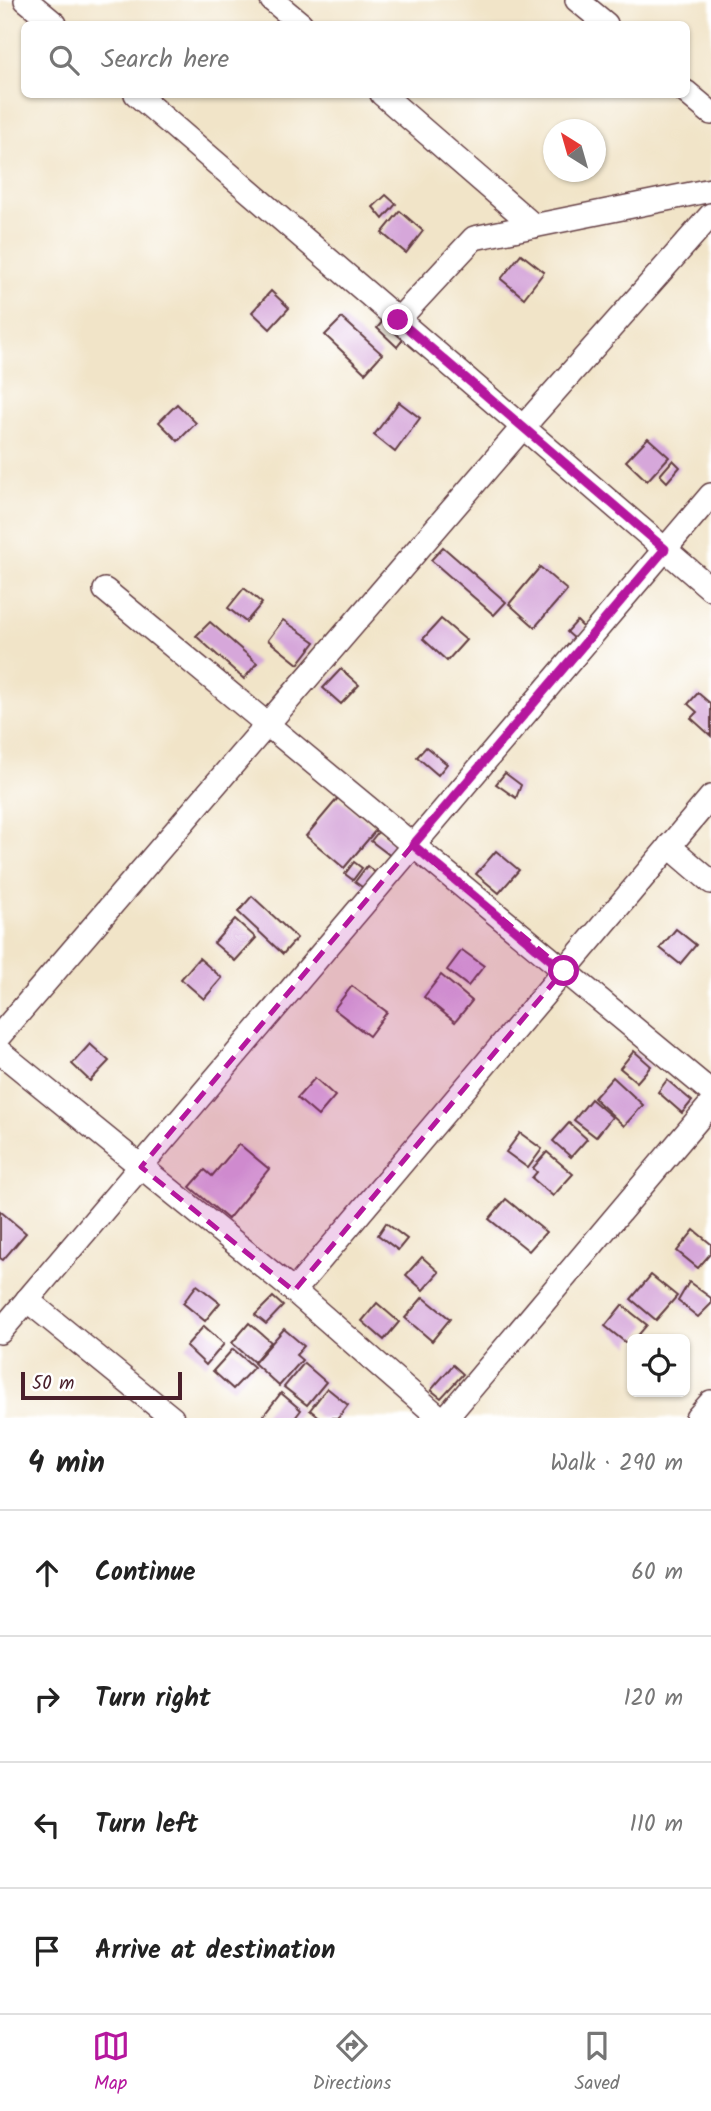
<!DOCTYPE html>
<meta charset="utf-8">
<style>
body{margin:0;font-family:Kalam,sans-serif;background:#f6f6f6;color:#222}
.controls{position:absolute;right:21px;bottom:21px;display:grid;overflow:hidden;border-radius:10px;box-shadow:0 2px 5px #0004}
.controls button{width:63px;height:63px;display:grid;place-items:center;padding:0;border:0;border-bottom:2px solid #e0e0e0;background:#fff;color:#222;font:35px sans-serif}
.compass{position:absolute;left:543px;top:119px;width:63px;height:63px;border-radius:50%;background:#fff;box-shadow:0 2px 5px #0004;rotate:323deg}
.scale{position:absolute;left:21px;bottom:18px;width:161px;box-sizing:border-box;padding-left:7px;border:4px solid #4a1f2b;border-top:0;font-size:19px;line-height:24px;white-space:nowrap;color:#4a1f2b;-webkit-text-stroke:5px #fff;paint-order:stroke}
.stop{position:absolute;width:21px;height:21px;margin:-16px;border:5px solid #b5179e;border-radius:50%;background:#fff}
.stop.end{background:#b5179e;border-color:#fff;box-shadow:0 2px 7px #0008}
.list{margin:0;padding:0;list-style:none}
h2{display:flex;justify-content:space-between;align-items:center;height:91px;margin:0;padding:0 28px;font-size:30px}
h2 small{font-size:23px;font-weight:400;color:#767676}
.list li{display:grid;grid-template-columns:46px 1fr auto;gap:21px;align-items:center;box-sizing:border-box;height:126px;padding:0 28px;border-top:2px solid #e0e0e0}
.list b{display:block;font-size:26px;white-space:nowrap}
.list em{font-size:23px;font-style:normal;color:#767676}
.icon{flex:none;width:38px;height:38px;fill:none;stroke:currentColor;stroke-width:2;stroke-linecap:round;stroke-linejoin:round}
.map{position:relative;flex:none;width:711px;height:1418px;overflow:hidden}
.search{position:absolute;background:#fff;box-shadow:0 2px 5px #0004;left:21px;right:21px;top:21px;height:77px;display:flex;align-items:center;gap:18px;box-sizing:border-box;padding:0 24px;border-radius:10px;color:#767676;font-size:26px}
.sheet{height:595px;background:#fff}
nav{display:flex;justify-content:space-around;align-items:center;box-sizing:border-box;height:98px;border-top:2px solid #e0e0e0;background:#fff;font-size:19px;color:#767676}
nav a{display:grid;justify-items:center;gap:4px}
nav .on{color:#b5179e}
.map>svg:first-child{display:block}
.building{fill:#d6a7da}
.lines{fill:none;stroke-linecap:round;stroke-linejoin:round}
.minor-casing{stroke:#633d43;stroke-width:26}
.minor{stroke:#fff;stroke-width:23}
.route{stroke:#b5179e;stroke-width:9}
.marked{fill:#b5179e;fill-opacity:0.2;stroke:#b5179e;stroke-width:5;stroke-dasharray:14 9;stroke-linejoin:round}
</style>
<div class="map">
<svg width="711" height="1418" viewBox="0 0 711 1418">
<rect width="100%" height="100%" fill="#fff"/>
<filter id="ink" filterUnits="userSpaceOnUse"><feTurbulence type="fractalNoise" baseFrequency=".0143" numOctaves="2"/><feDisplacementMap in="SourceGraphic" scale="14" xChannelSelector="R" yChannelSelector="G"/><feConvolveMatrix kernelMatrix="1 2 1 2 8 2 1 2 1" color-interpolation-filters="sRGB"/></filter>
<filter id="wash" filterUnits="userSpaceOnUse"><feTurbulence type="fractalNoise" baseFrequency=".00686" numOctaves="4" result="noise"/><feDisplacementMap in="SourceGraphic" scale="28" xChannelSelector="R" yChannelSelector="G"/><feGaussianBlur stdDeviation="1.57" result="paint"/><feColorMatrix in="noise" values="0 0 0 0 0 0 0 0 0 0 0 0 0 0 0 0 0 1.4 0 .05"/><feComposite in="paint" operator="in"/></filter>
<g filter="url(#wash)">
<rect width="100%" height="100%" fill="#f1e4c8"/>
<g id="blocks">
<g class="building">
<polygon points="386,195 396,204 383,219 373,207"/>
<polygon points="400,211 423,231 406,253 382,233"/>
<polygon points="521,254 544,272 524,298 501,279"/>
<polygon points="271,291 289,308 270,329 252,312"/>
<polygon points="342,318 382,354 365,373 325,335"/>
<polygon points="384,320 404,338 397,347 377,328"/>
<polygon points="399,402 420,418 395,452 374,435"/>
<polygon points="177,404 196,423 178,441 159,422"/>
<polygon points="648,438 669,457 647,481 626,461"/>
<polygon points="673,460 680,467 667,482 660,475"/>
<polygon points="443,547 506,602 494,615 431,560"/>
<polygon points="540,567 567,590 535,627 509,604"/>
<polygon points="244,588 262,603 246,622 228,608"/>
<polygon points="441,619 466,640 447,661 423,639"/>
<polygon points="283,620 315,642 298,664 268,640"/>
<polygon points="577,621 585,629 576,640 567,632"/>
<polygon points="210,622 257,663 244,679 196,636"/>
<polygon points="341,669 359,685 341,704 323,688"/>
<polygon points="698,693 711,704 711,736 691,718 697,712 688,704"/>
<polygon points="426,747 447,764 438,775 417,757"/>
<polygon points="505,773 521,785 516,798 496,784"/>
<polygon points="338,798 376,830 344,868 306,836"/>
<polygon points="378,832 399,847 392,857 371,841"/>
<polygon points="496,851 519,870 499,893 476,874"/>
<polygon points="354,862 362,868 353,880 345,874"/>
<polygon points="367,866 377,874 365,889 355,882"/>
<polygon points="252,896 297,938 283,954 238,912"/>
<polygon points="235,919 256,938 235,961 214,943"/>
<polygon points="676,929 696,945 680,964 660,948"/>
<polygon points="462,950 484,966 468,986 447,970"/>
<polygon points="199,958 222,978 204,999 181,979"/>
<polygon points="441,975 472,1001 455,1022 424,997"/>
<polygon points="352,986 387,1012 369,1036 334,1009"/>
<polygon points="90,1044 109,1061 90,1081 72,1064"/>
<polygon points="634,1051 651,1066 637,1082 620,1068"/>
<polygon points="613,1077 643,1105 624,1126 594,1098"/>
<polygon points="315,1078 335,1096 318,1116 297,1098"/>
<polygon points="667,1080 692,1101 682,1113 658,1092"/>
<polygon points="591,1099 612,1117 596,1137 574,1120"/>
<polygon points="569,1123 587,1139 571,1157 553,1141"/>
<polygon points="520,1133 542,1149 528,1168 506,1152"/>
<polygon points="239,1144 269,1169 228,1219 190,1187 205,1170 212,1176"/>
<polygon points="547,1152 573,1174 553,1196 532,1178 537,1172 533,1168"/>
<polygon points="506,1199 546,1232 529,1251 489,1219"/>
<polygon points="0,1211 26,1233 3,1260 0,1258"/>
<polygon points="386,1223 407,1239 398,1250 378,1235"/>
<polygon points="694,1230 711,1244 711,1253 698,1268 677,1251"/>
<polygon points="422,1257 439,1272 423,1290 406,1275"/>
<polygon points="651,1275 677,1296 656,1320 631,1299"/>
<polygon points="689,1282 711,1298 711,1304 698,1317 678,1301"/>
<polygon points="197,1285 220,1303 205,1321 183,1303"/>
<polygon points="273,1297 283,1306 266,1324 255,1315"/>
<polygon points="423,1297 450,1319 432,1341 405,1318"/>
<polygon points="377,1303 399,1322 384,1340 362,1321"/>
<polygon points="622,1305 647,1325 635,1339 632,1339 630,1346 605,1326"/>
<polygon points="249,1323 271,1342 254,1362 232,1343"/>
<polygon points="204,1326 224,1344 206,1365 186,1346"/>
<polygon points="284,1329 304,1346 296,1355 302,1360 279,1386 254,1363"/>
<polygon points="233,1349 254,1367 233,1389 213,1371"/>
<polygon points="304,1363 326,1382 307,1405 284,1387"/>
<polygon points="453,1365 463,1374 441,1398 431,1390"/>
<polygon points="327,1388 348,1405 338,1418 320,1418 310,1410"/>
<polygon points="281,1393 301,1410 295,1418 267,1418 264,1415"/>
</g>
</g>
</g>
<g filter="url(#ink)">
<use href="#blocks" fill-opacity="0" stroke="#633d43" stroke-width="2"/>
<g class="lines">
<g class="minor-casing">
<g id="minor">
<polyline points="26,0 55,24"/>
<polyline points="272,0 301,24"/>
<polyline points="577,0 606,24"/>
<polyline points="686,92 711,113"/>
<polyline points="136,94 711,589"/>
<polyline points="382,94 534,226"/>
<polyline points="398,320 474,238 711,190"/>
<polyline points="105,590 711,1092"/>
<polyline points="669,846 711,882"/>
<polyline points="0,1035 523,427 711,215"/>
<polyline points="0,1052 294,1291 440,1418"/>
<polyline points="294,1291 711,797"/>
<polyline points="27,1300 172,1418"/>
<polyline points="0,1332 711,495"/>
<polyline points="446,1418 711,1104"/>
<polyline points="697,1418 711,1402"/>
</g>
</g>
<use href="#minor" class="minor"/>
</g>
</g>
<g class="lines" filter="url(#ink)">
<polyline class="route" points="398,320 665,549 413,845 564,971"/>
</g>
<path class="marked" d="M413 845 564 970 294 1291 141 1167Z"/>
</svg>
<div class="controls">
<button><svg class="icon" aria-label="locate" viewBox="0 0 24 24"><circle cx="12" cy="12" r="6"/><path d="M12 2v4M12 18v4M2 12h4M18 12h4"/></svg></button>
</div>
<svg class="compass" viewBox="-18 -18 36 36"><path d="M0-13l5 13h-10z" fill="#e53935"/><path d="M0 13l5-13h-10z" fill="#767676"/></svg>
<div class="scale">50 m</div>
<div class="stop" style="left:564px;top:971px"></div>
<div class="stop end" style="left:398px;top:320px"></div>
<div class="search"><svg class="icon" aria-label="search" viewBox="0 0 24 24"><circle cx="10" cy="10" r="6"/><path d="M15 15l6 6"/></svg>Search here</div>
</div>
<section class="sheet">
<h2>4 min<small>Walk · 290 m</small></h2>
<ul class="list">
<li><svg class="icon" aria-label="ahead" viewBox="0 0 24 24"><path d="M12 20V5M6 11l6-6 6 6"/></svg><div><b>Continue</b></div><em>60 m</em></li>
<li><svg class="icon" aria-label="right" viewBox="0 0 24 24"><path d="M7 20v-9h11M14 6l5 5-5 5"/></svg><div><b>Turn right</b></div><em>120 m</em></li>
<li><svg class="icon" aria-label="left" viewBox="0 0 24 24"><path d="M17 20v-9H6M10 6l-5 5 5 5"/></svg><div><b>Turn left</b></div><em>110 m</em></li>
<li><svg class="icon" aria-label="arrive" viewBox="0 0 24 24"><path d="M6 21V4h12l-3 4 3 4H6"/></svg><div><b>Arrive at destination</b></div></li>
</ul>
</section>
<nav>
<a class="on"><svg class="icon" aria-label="map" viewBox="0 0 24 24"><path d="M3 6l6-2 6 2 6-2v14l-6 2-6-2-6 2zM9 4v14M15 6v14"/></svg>Map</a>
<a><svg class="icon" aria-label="directions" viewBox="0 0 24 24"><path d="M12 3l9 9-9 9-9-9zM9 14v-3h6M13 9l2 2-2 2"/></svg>Directions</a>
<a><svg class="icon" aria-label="saved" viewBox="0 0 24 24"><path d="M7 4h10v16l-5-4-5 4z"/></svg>Saved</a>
</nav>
